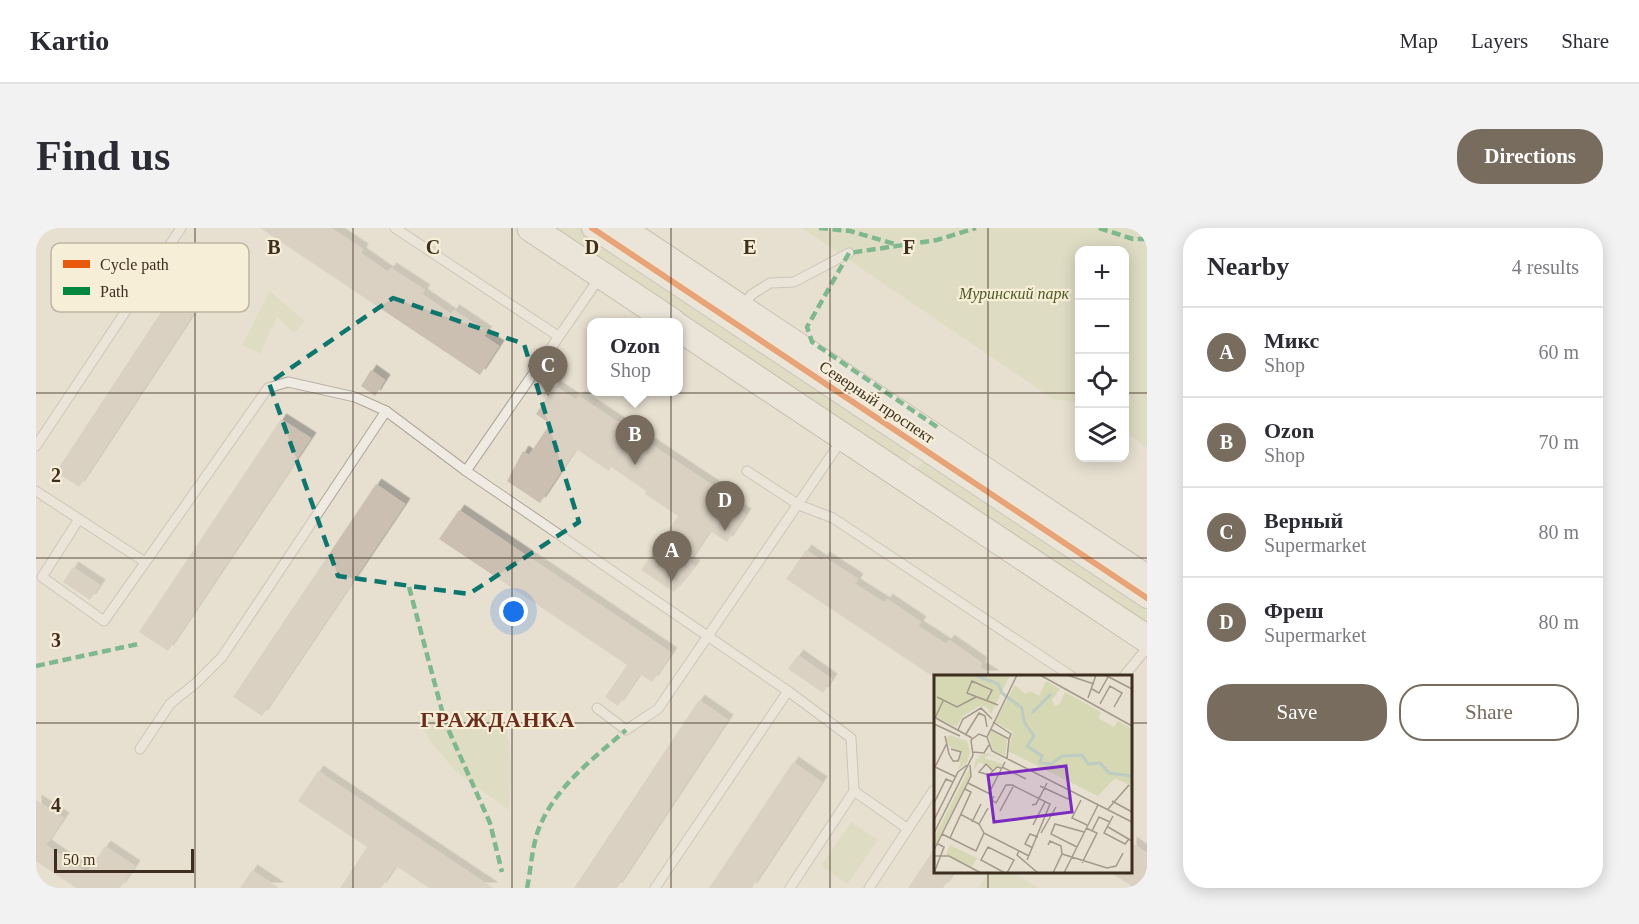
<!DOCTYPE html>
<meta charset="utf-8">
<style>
body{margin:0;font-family:"Times New Roman",serif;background:#f2f2f3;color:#2b2b33}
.controls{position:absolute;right:18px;top:18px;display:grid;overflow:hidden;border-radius:12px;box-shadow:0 3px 15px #0003}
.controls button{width:54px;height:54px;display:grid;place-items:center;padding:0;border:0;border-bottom:2px solid #e1e1e2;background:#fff;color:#2b2b33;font:30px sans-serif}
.scale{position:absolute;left:18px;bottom:15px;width:140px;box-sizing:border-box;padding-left:6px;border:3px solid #3d2e20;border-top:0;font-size:16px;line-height:21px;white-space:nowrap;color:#3d2e20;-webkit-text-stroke:4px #f7eed8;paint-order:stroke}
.you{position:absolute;left:478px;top:384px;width:21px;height:21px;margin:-15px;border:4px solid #fff;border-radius:50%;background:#1a73e8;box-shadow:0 0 0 9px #1a73e833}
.badge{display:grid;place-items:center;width:39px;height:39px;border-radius:50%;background:#786c5e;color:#fff;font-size:20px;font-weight:700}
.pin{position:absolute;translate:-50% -50px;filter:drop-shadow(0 2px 3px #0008)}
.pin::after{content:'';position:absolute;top:32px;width:21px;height:18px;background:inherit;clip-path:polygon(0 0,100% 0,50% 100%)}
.popup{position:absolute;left:551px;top:90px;width:96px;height:78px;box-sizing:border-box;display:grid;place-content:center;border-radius:12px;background:#fff;filter:drop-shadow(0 2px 4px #0005);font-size:20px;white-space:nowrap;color:#7c7c81}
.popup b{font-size:22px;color:#2b2b33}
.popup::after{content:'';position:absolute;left:50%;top:100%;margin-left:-12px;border:12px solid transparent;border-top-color:#fff}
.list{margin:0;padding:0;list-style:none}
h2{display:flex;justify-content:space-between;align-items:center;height:78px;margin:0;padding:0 24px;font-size:26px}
h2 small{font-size:20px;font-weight:400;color:#7c7c81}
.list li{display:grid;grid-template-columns:39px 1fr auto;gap:18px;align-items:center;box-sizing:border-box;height:90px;padding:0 24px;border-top:2px solid #e1e1e2}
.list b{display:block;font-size:22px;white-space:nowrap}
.list p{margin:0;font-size:20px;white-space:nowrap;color:#7c7c81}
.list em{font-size:20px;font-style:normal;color:#7c7c81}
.actions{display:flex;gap:12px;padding:18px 24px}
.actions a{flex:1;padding:14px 0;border:2px solid #786c5e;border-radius:24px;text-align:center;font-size:21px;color:#786c5e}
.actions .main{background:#786c5e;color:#fff}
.icon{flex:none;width:33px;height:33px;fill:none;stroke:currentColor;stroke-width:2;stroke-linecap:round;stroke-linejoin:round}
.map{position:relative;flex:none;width:1111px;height:660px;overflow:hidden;border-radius:24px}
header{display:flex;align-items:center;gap:36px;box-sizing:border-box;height:84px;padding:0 30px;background:#fff;border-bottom:2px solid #e1e1e2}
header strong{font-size:28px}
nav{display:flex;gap:33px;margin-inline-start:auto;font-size:21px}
.intro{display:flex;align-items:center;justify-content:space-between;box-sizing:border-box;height:144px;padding:0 36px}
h1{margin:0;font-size:42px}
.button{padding:15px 27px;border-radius:24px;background:#786c5e;color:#fff;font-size:21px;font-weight:700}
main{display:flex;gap:36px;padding:0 36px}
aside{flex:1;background:#fff;border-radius:24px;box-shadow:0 3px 15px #0003}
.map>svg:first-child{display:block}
.green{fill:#d6d7b3}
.building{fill:#cbbfb2;filter:url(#shadow)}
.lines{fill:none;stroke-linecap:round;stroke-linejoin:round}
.service-casing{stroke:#ada599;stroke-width:11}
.minor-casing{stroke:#ada599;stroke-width:22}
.secondary-casing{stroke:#9c958a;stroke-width:29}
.service{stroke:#efebe3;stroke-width:9}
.minor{stroke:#efebe3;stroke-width:20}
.secondary{stroke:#efebe3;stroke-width:27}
.quiet{stroke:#00873e;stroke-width:4.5;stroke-dasharray:9 4.5;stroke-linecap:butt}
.cycleway-casing{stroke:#f7eed8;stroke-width:10}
.cycleway{stroke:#e8590c;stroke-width:6}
.marked{fill:none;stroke:#0f766e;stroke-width:4.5;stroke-dasharray:12 8;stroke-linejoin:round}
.grid{fill:none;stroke:#3d2e20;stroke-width:1.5;stroke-opacity:0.55}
.labels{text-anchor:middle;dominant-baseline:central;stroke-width:4.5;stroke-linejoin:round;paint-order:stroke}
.park-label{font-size:16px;font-style:italic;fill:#4d5a26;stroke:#f7eed8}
.street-label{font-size:16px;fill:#3d2e20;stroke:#f7eed8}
.district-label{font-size:22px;font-weight:bold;letter-spacing:1.5px;fill:#6b2e1e;stroke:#f7eed8}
.inset-river{fill:none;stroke:#bcccc2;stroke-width:3}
.inset-road{fill:none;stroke:#a3998a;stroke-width:1.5}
.view{fill:#7b2cbf;fill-opacity:0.15;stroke:#7b2cbf;stroke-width:3}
.inset-edge{fill:none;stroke:#3d2e20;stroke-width:3}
.key{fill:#f7eed8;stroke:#bfb4a1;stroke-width:1.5}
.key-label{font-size:16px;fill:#3d2e20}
.grid-label{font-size:20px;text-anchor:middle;font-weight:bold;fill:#3d2e20;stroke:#f7eed8;stroke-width:4.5;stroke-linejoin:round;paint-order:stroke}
</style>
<header>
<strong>Kartio</strong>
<nav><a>Map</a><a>Layers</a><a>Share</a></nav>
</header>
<div class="intro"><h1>Find us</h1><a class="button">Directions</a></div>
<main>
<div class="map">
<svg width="1111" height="660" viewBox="0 0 1111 660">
<defs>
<filter id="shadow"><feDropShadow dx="5.5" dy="-5.5" stdDeviation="0" flood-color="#0004"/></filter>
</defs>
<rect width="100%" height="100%" fill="#e7e0d1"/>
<g class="green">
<polygon points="518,0 547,0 879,222 870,235"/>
<polygon points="766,0 1111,0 1111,220 1089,204 1088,22 1044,22 1043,175 1017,171"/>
<polygon points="234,63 269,93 258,105 241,89 224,126 206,117"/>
<polygon points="889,228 1111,376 1111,396 881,242"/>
<path d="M460 481C480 510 474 549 473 582L421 545 395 514 381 488Z"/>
<polygon points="815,594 842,612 812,656 785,638"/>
<polygon points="953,644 978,644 1002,660 942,660"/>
</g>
<g class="building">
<polygon points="224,0 295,0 327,21 325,25 352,44 355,40 389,62 386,66 415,86 418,82 451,104 448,108 463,118 444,147"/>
<polygon points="163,26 187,41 43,259 20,244"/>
<polygon points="335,142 349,152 339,168 325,158"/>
<polygon points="519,158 540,172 543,168 655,243 690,266 687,271 710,286 691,314 674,303 653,334 659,338 638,364 605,342 642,288 609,266 610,263 584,245 575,239 573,243 540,221 504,275 471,253 487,223 493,227 514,196 500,186"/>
<polygon points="245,191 275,210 132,423 103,404"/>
<polygon points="340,256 369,276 226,488 197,469"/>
<polygon points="423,282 636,425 616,454 604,446 582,478 569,469 591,437 403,311"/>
<polygon points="770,322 786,333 788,329 822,351 819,356 849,375 851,371 885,394 882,398 910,416 913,412 946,435 944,439 958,448 896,448 750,351"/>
<polygon points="37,339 64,357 54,372 27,354"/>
<polygon points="762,427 796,451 787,465 752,441"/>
<polygon points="663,472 692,492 581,660 538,660"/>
<polygon points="757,534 786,554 716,660 673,660"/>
<polygon points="282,543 457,660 393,660 360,638 345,660 304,660 331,619 262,573"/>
<polygon points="0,572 28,590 10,617 51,645 69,618 99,638 84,660 40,660 0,633"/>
<polygon points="1095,614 1111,625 1111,660 1099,660 1073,644 1095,644"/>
<polygon points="900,618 900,644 918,644 907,660 872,660"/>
<polygon points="216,642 243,660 204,660"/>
</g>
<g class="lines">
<g class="service-casing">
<g id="service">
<polyline points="359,0 522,108"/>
<polyline points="707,80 715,67 734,55 758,54 813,25"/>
<polyline points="0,218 145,0"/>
<polyline points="430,243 564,49"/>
<polyline points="711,243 763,277 797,290 1035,448"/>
<polyline points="0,263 109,334"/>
<polyline points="43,291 6,349 68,393 232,160 252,154 319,169 350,183 430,243 752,463 815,510 818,563 754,660"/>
<polyline points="1088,448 1111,420"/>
<polyline points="561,480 590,502 622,481 807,210"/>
<polyline points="104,521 134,476 160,455 186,429 350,183"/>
<polyline points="818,563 872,601"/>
<polyline points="619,660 752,463"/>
<polyline points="833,660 897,563"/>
</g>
</g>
<g class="minor-casing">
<polyline id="minor" points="556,0 1111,370"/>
</g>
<g class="secondary-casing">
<g id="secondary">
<polyline points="495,0 636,94"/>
<polyline points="584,0 1111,351"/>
<polyline points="642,99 1111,411"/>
</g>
</g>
<use href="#service" class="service"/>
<use href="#minor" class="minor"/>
<use href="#secondary" class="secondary"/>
<g class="quiet">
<polyline points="783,0 814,3 859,16"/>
<polyline points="1063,0 1097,11 1111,11"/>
<polyline points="901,199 776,114 771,99 813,25 901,12 940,0"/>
<polyline points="373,359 409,494 454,595 466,644"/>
<polyline points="0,438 102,416"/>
<path d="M491 660C495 641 496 618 503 600 520 558 557 531 590 502"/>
</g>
<g class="cycleway-casing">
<polyline id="cycleway" points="556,0 1111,370"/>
</g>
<use href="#cycleway" class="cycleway"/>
</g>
<path d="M0 0H1111V660H0ZM357 70 488 116 543 294 433 366 302 348 233 155Z" fill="#e7e0d1" fill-opacity=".55" fill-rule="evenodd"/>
<path class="marked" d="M357 70 488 116 543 294 433 366 302 348 233 155Z"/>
<path class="grid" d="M159 0V660M317 0V660M476 0V660M635 0V660M794 0V660M952 0V448M0 165H1044M1088 165H1111M0 330H1111M0 495H900M1094 495H1111M952 644V660"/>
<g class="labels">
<g class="park-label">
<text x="978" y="65">Муринский парк</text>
</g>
<g class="street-label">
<text transform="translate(841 174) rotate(34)">Северный проспект</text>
</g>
<g class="district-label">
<text x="462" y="491">ГРАЖДАНКА</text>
</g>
</g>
<g transform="translate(898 447)">
<rect width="198" height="198" fill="#e7e0d1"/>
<path d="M0 0H76L57 39 53 32 45 31 29 41 22 52 0 41ZM112 6 126 14 118 25 121 31 126 29 131 17 167 37 164 43 180 52 184 46 198 54V121L195 110 181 103 164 121 74 76 79 57 61 47 81 10 91 19 96 16 105 21ZM57 56 73 64 71 81 59 75 54 58ZM15 60 33 66 36 77 33 88 24 94 27 87H22L29 78 15 71 12 63ZM54 78 70 87 55 80 50 83 69 89 67 92 58 94 45 87 39 97 42 84 49 83 42 82ZM35 94 36 101 0 174V163ZM16 170 43 183 38 192 12 180Z" fill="#d6d7b3"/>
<path class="inset-river" d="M41 0 64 9 68 18 88 33 90 47 100 61 93 71 108 81 106 88 117 89 128 81 148 80 154 89 166 88 175 98 198 101M98 38 117 19"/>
<path class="inset-road" d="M106 0 198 51M133 0 160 9M171 0 198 14M158 14 165 18 174 2M3 22 23 32 42 22M154 23 162 0M53 25 58 15 38 6 33 18 64 30M166 29 176 11 188 18 180 32M0 42 38 63M1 43 9 26M0 49 26 61M56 54 75 64 77 59 59 47M24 55 29 44 47 33 58 44M32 59 45 38 51 41 53 52M11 61 15 79 19 86H24L27 77 17 74M53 62 83 0M39 77 50 78 55 70M73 84 75 64M1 92 13 68M1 92 22 102M68 92 92 104M59 96 52 89 45 97 55 100 63 92 67 93M34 108 56 119M106 111 134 124 136 120M55 118 71 87M60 121 58 125 62 128 72 110H78L116 129 93 185M147 125 138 143 153 150M178 126 198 137M0 128 12 104 19 107M98 130 102 129 113 108M174 134 195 110M66 136 80 110M26 139 45 149 50 158M179 141 170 158 191 169 195 164M0 145 24 97 33 90M38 147 47 129M45 149 54 133M99 150 111 127M174 152 198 166M158 156 165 142 176 147M0 158 39 80 37 65 45 59 53 62 58 76 198 147M107 158 122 132M8 159 42 176 50 158 95 181M16 163 37 117 31 114M114 170 116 166 127 171 128 179M143 172 117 159 121 149 150 157M99 173 91 169 96 159 104 162M0 175 37 101 36 90M85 176 83 180 104 198M0 181H15L47 198M148 188 163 158 152 153M0 198 10 172 4 169M71 198 47 185 54 172 80 185 73 198M119 198 128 179 173 193 182 191 189 178M130 198 164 130"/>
<path class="view" d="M132 91 138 137 60 147 54 100Z"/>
<rect width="198" height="198" class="inset-edge"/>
</g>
<rect x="15" y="15" width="198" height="69" rx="9" class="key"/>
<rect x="27" y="32" width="27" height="8" fill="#e8590c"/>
<rect x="27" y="59" width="27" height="8" fill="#00873e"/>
<g class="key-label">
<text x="64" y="42">Cycle path</text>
<text x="64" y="69">Path</text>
</g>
<g class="grid-label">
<text x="238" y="26">B</text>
<text x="397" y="26">C</text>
<text x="556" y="26">D</text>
<text x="714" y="26">E</text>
<text x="873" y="26">F</text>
<text x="20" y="254">2</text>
<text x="20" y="419">3</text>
<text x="20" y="584">4</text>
</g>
</svg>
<div class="controls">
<button>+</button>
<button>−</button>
<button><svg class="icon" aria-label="locate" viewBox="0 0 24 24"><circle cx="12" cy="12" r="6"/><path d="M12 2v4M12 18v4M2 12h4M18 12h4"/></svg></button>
<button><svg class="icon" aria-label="layers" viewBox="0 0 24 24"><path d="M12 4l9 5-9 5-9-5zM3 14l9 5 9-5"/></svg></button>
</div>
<div class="scale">50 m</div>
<div class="you"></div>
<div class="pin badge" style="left:636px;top:353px">A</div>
<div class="pin badge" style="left:599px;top:237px">B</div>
<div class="popup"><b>Ozon</b>Shop</div>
<div class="pin badge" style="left:512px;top:168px">C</div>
<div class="pin badge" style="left:689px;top:303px">D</div>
</div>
<aside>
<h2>Nearby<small>4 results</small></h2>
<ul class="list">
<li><span class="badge">A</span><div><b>Микс</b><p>Shop</p></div><em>60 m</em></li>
<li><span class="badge">B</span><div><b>Ozon</b><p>Shop</p></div><em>70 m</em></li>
<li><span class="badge">C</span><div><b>Верный</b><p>Supermarket</p></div><em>80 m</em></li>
<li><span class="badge">D</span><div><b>Фреш</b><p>Supermarket</p></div><em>80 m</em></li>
</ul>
<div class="actions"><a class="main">Save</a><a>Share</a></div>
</aside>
</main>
